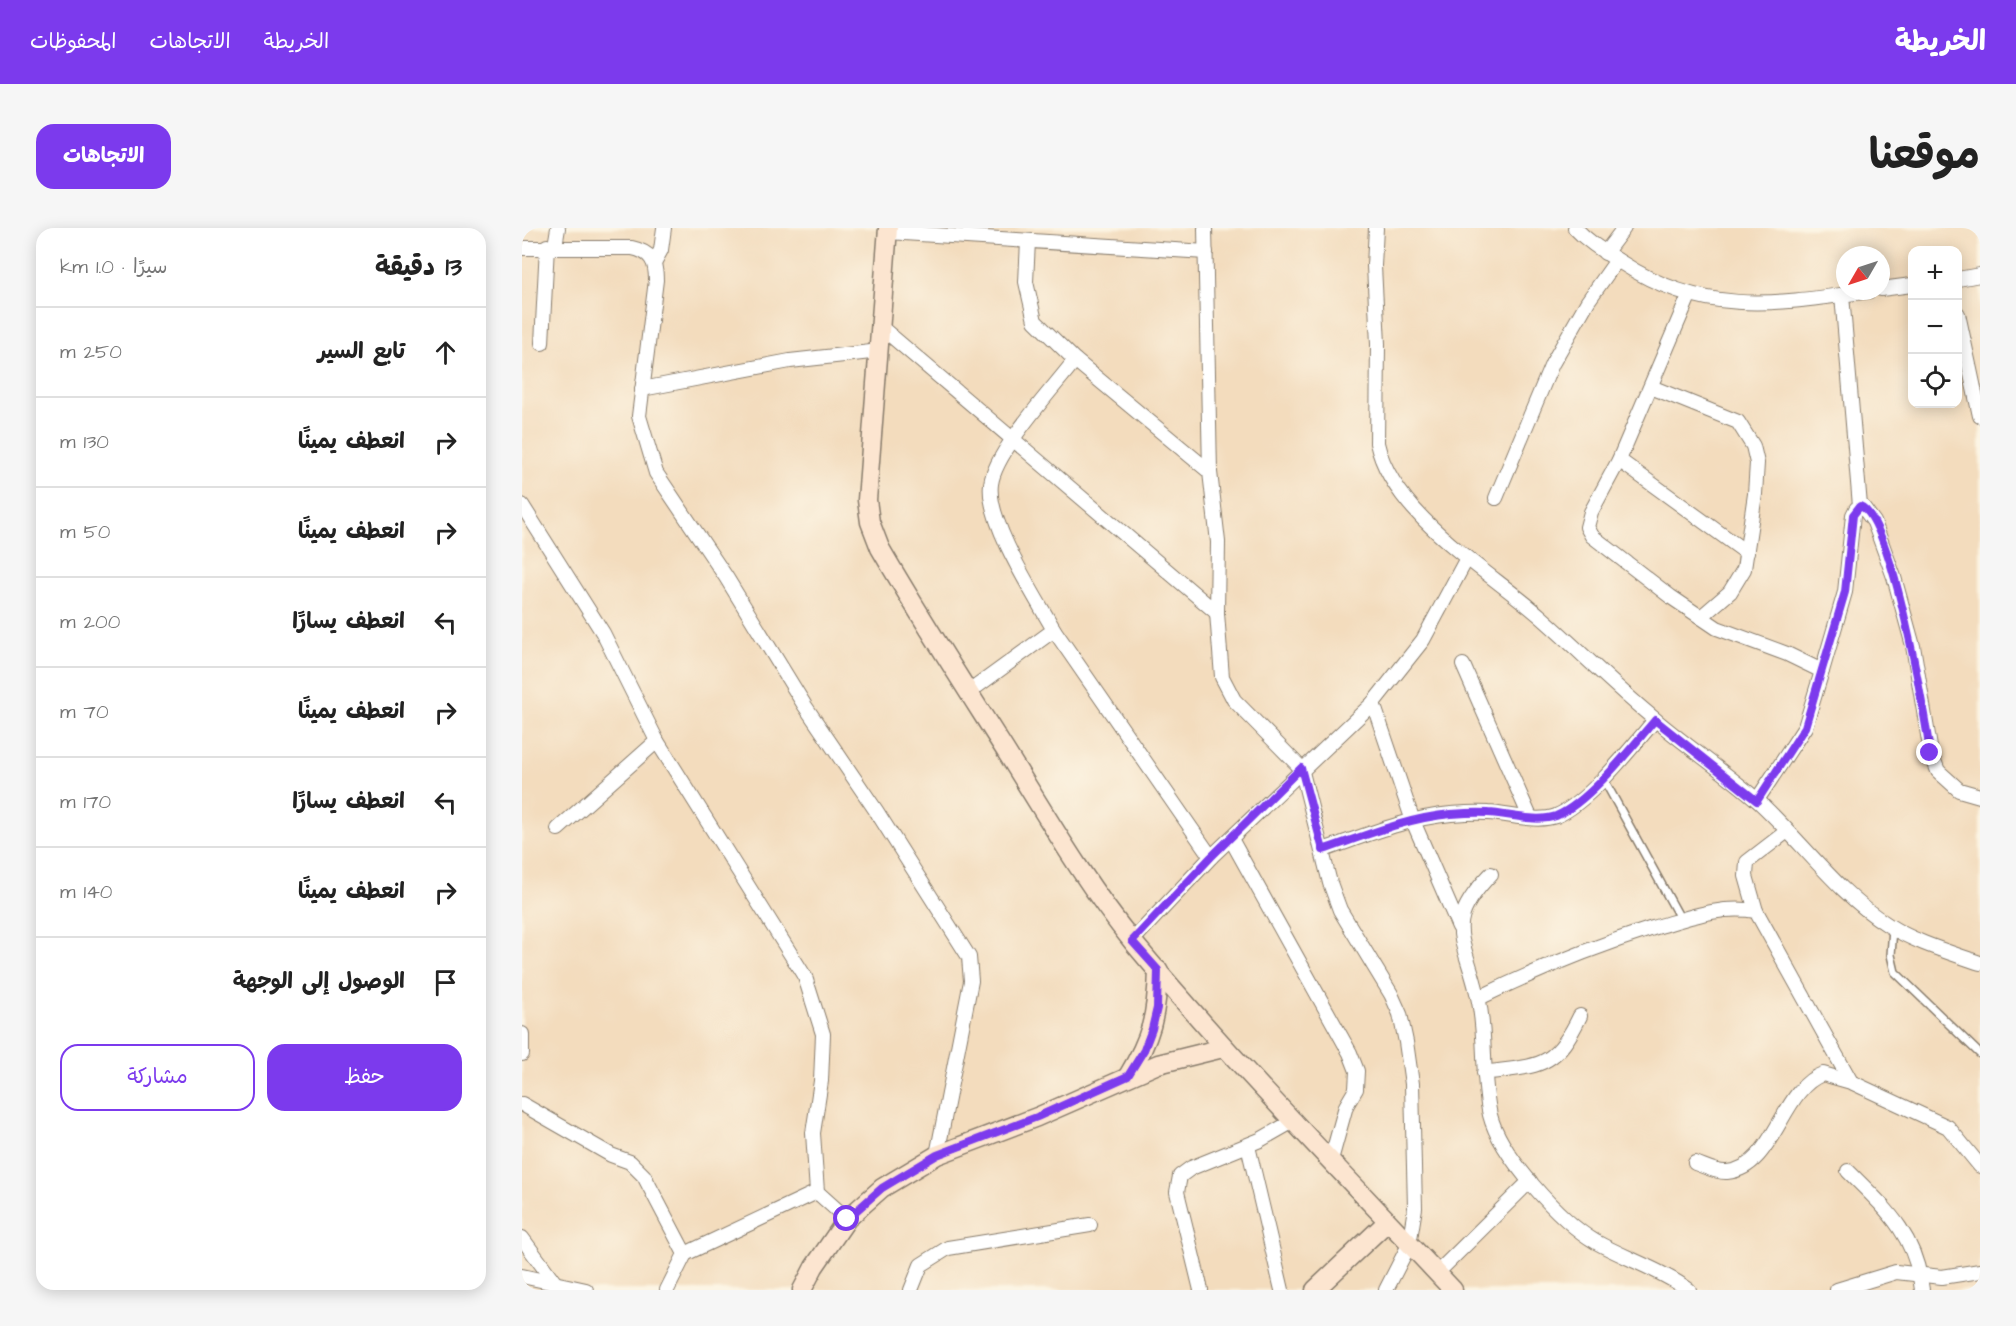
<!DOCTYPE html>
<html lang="ar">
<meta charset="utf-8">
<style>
body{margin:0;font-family:"Architects Daughter","Playpen Sans Arabic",sans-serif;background:#f6f6f6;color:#222;direction:rtl}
.controls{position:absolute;right:18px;top:18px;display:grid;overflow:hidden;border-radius:12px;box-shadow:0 3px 15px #0003}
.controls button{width:54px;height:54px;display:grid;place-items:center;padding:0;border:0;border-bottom:2px solid #e0e0e0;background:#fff;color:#222;font:30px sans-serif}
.compass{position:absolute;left:1314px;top:18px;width:54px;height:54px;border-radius:50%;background:#fff;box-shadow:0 3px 15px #0003;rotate:231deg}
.stop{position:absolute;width:18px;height:18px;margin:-14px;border:4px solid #7c3aed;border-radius:50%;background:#fff}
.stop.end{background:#7c3aed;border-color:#fff;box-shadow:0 2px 6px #0008}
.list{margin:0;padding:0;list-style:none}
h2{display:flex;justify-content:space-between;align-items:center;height:78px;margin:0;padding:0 24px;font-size:26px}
h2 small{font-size:20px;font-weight:400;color:#767676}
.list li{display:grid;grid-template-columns:39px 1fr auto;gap:18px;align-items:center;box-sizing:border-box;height:90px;padding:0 24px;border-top:2px solid #e0e0e0}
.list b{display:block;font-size:22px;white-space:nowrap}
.list em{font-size:20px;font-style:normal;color:#767676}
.actions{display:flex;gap:12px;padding:18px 24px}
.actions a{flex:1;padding:14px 0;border:2px solid #7c3aed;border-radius:18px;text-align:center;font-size:21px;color:#7c3aed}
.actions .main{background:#7c3aed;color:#fff}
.icon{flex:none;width:33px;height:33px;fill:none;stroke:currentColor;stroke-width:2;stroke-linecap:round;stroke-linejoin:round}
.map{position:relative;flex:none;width:1458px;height:1062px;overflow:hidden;direction:ltr;border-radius:18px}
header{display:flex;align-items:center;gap:36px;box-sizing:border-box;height:84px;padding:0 30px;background:#7c3aed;color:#fff}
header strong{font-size:28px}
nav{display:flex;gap:33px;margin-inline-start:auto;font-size:21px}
.intro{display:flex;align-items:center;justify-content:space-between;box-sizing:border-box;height:144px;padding:0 36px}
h1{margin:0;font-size:42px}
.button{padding:15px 27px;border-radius:18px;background:#7c3aed;color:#fff;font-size:21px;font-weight:700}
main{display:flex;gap:36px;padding:0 36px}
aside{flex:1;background:#fff;border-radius:18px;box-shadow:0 3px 15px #0003}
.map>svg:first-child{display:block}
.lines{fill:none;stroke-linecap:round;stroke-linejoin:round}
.lane-casing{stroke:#887c6c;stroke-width:10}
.street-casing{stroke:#887c6c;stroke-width:16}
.secondary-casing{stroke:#887c6c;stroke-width:21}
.lane{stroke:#fff;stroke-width:7}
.street{stroke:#fff;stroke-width:14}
.secondary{stroke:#fce5d0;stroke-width:18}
.route{stroke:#7c3aed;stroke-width:8}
</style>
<header>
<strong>الخريطة</strong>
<nav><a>الخريطة</a><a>الاتجاهات</a><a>المحفوظات</a></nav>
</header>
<div class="intro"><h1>موقعنا</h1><a class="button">الاتجاهات</a></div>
<main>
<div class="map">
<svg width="1458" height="1062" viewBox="0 0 1458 1062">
<rect width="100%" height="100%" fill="#fcf5e5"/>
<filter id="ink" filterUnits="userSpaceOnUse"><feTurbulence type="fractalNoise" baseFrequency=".0167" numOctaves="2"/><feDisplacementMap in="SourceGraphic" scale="12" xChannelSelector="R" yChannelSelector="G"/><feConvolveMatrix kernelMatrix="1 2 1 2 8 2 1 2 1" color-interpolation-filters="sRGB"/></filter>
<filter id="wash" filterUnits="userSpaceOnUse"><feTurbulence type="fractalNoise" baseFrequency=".008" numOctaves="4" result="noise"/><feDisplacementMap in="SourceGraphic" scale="24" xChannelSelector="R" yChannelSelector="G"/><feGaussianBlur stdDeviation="1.35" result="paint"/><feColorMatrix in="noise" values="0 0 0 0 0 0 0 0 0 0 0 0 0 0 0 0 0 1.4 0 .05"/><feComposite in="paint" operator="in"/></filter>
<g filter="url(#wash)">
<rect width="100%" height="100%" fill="#f3dcbd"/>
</g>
<g filter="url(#ink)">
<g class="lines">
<g class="lane-casing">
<g id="lane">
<polyline points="1081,550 1159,692"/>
<polyline points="1371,700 1369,727 1373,744 1458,826"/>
</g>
</g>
<g class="street-casing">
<g id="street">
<polyline points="683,0 688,244 696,314 695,385 700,449 712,472 779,540 808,655 818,682 869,766 878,786 884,814 890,856 893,980 887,1017 864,1062"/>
<path d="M854 0 852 38 856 116 855 215C871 287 964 341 1017 387 1057 422 1094 460 1135 493 1167 520 1203 544 1235 572 1279 612 1315 665 1366 697 1394 715 1427 724 1458 735"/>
<path d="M1053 0C1067 15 1083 24 1100 35 1183 89 1255 76 1347 63"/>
<polyline points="366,4 684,24"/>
<polyline points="506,13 504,54 513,93 553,132 688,244"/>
<polyline points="33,18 36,0"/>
<path d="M0 20H110C129 24 134 33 134 52L117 188 134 245 204 349 283 478 355 584 447 729 449 753 415 927"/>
<polyline points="1083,25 1102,0"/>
<polyline points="133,33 139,22 142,0"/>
<polyline points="1436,51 1458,47"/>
<polyline points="1359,61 1390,57"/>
<polyline points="1320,67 1338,278"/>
<polyline points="1167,68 1097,232 1069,284 1065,299 1070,308 1149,369 1195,400 1265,426 1300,443 1283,499 1235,572"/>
<polyline points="1436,86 1458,188"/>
<polyline points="360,100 695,385"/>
<polyline points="20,115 25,18"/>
<polyline points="1129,159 1216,194 1231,218 1235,235 1233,266 1222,341 1208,364 1179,389"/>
<polyline points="120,161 268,133 358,123"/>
<polyline points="1097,232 1225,325"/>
<polyline points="974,270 1030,136 1066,73 1095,32"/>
<polyline points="0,277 81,405 135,513 283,749 301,806 299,853 291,905 295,964 325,991"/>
<polyline points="532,402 689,629"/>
<polyline points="941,437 1008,589"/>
<polyline points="1300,443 1323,364 1331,287 1334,281 1341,279 1352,294 1372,349 1391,418 1409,525 1416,543 1437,562 1458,568"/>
<path d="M447 464 532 402C513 368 464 293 469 256 473 223 532 160 553 132"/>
<polyline points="851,475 891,593 937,699"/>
<polyline points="36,601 135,513"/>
<polyline points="709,611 828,825 835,843 834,861 824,878 809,932"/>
<path d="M801 622C842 608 885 590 929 586 941 585 954 584 966 585 987 586 1014 595 1034 588 1066 575 1110 519 1133 492"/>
<path d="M969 646C919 698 943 709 956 769 965 807 959 848 968 887 978 927 1038 993 1074 1014 1105 1031 1139 1042 1167 1062"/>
<polyline points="1234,683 1224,648 1225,634 1264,604"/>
<polyline points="610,713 689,629 851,475 901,412 945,330"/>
<path d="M957 770C1014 742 1071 719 1131 700 1166 690 1197 677 1234 683L1329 854 1426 899 1458 938"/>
<polyline points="0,806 0,826"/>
<path d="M962 845C1017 837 1032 842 1058 788"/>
<polyline points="0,876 89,927 108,934 122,948 163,1026 145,1062"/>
<polyline points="726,918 760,1062"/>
<path d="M1173 935C1182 938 1195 945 1205 944 1253 940 1259 860 1301 846L1329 854"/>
<path d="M1326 943C1363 980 1394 1006 1400 1062"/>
<polyline points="0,1010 33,1055"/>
<polyline points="163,1026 295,964"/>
<polyline points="915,1045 1008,953"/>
<polyline points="0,1048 64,1062"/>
<polyline points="389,1062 399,1037 426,1020 568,997"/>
<polyline points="679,1062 655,964 658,948 669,940 738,912 773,892"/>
<polyline points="1315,1062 1374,1044 1420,1049 1458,1043"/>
</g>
</g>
<g class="secondary-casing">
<g id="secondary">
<path d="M366 0 345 272 348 294 358 320C398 389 442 457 485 525 525 589 563 655 611 714 712 835 823 947 931 1062"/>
<path d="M606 848C629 810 635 787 636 742"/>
<polyline points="280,1062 292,1039 325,991 360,960 415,927 515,889 636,836 701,820"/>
<polyline points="793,1062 865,994"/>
</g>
</g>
<use href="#lane" class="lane"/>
<use href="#street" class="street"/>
<use href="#secondary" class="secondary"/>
</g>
</g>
<g class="lines" filter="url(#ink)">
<path class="route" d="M325 991 360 960 415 927 515 889 606 848 622 822 630 801 635 780 636 742 610 713 689 629 779 540 801 622C842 608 885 590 929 586 941 585 954 584 966 585 987 586 1014 595 1034 588 1066 575 1110 519 1133 492L1235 573 1283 499 1323 364 1331 287 1338 278C1370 288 1403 488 1408 525"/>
</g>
</svg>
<div class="controls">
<button>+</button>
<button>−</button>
<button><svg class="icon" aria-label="locate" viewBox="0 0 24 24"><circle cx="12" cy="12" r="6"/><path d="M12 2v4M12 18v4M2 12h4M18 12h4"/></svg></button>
</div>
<svg class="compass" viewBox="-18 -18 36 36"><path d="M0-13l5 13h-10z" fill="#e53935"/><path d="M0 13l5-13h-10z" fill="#767676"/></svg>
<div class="stop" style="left:325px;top:991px"></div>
<div class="stop end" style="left:1408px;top:525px"></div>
</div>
<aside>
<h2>13 دقيقة<small>سيرًا · 1.0 km</small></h2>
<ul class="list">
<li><svg class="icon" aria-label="ahead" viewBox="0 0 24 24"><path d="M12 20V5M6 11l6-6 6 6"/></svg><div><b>تابع السير</b></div><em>250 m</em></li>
<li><svg class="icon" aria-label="right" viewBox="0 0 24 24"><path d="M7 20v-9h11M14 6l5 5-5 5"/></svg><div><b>انعطف يمينًا</b></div><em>130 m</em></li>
<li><svg class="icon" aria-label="right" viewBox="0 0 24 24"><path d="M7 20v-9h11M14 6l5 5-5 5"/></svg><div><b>انعطف يمينًا</b></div><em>50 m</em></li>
<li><svg class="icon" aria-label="left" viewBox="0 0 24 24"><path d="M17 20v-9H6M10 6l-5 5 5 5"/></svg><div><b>انعطف يسارًا</b></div><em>200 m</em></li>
<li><svg class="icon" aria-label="right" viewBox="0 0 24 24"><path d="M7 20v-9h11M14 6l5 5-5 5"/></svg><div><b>انعطف يمينًا</b></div><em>70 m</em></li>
<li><svg class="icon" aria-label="left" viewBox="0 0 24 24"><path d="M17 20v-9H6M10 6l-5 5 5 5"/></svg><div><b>انعطف يسارًا</b></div><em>170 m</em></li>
<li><svg class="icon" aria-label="right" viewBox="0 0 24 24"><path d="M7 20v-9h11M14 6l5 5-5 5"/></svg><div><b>انعطف يمينًا</b></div><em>140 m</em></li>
<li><svg class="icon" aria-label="arrive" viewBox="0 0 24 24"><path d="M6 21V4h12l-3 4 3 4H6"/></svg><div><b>الوصول إلى الوجهة</b></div></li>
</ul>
<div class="actions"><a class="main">حفظ</a><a>مشاركة</a></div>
</aside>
</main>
